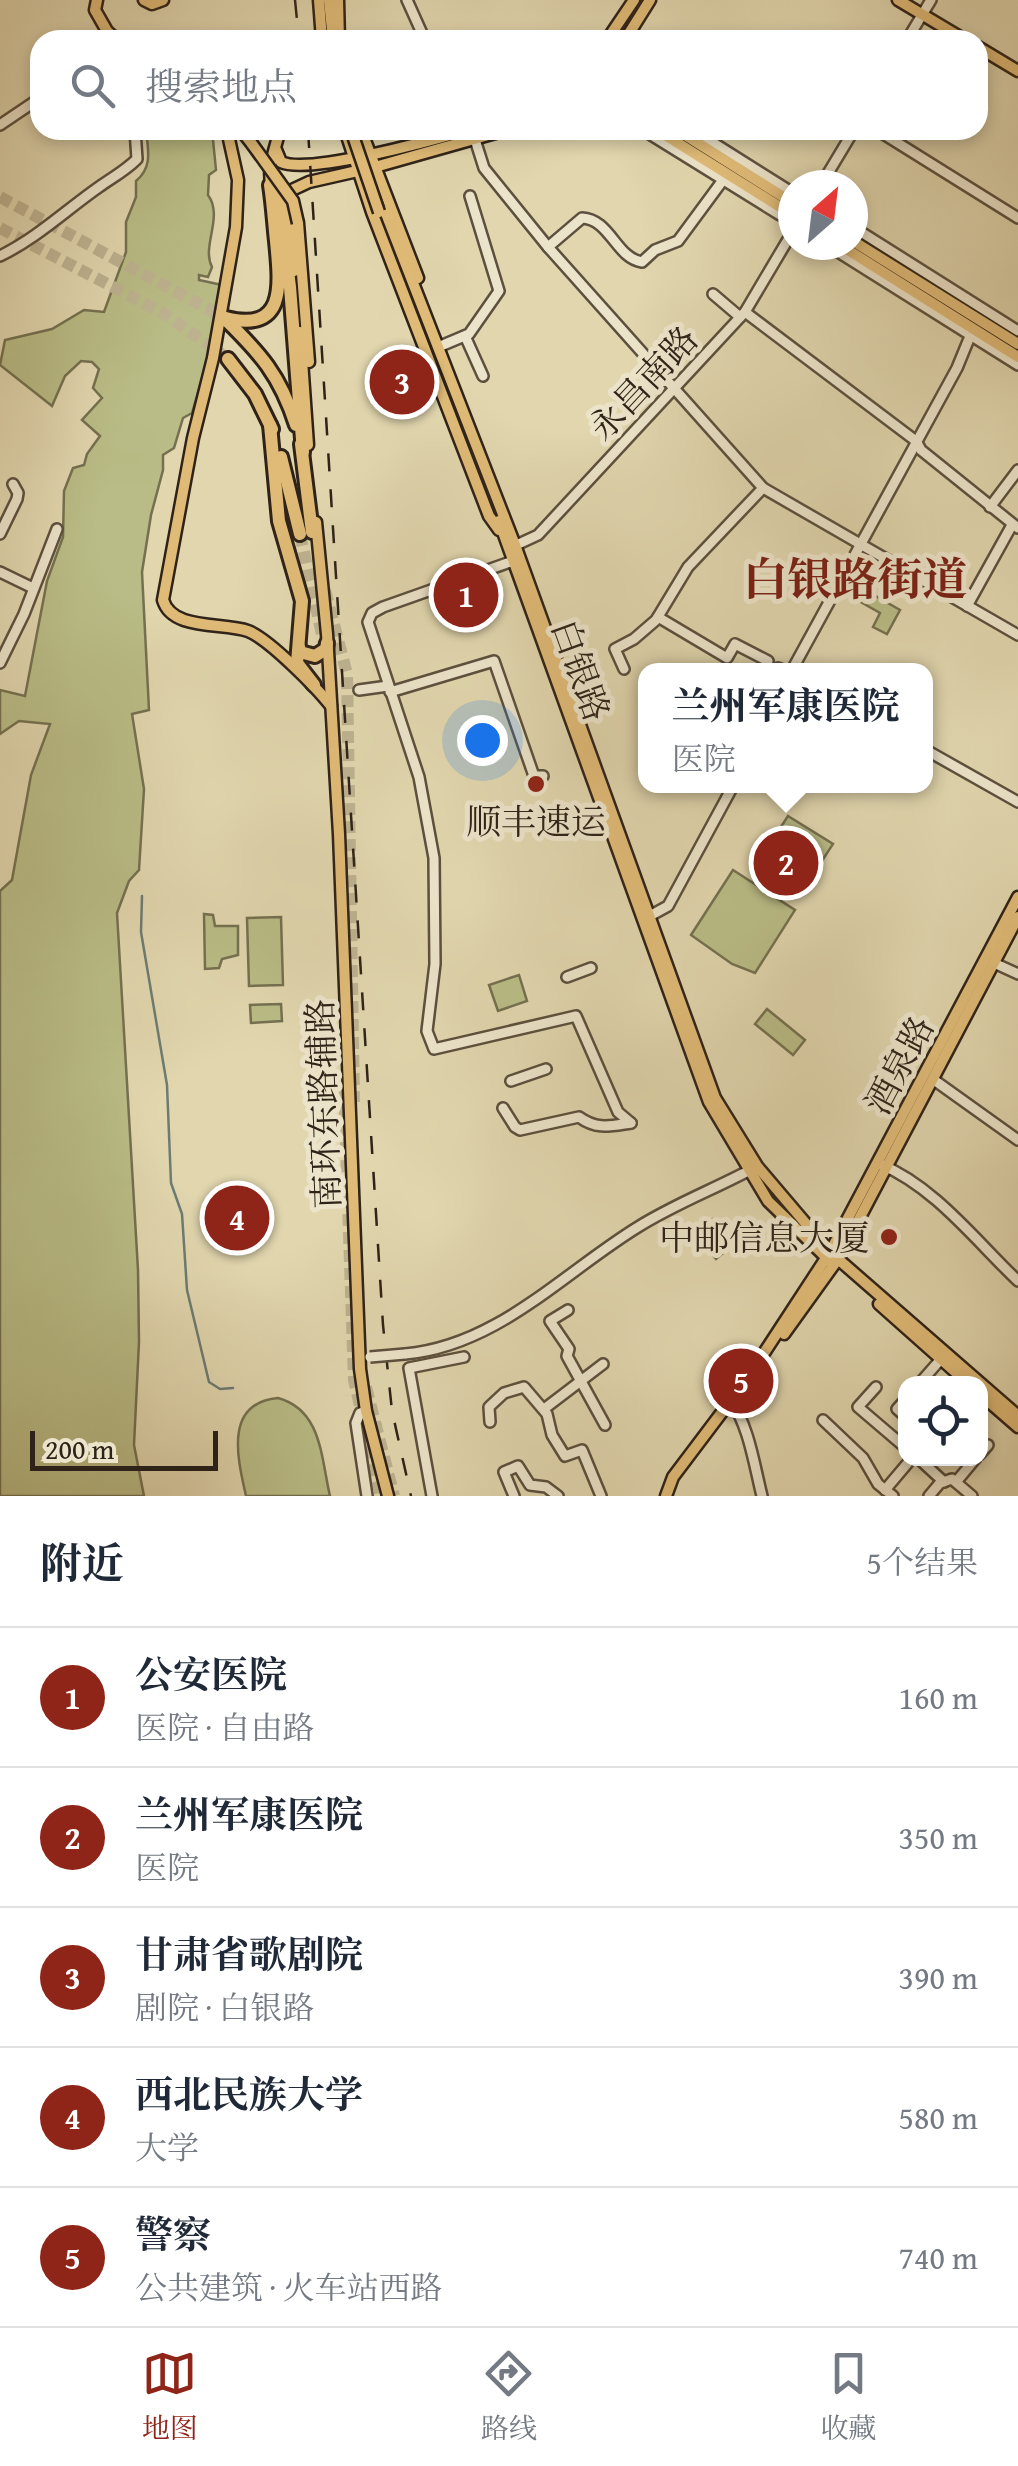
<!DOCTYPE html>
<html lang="zh">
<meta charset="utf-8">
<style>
body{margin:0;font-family:"Gentium Book Plus","Noto Serif SC",serif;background:#f6f6f7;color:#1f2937}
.controls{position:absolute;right:30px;bottom:30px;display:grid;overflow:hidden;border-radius:20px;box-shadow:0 5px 15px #0003}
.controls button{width:90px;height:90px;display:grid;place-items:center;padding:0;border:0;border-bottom:2px solid #e0e1e3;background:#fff;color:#1f2937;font:50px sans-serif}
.compass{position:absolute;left:778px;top:170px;width:90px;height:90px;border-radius:50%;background:#fff;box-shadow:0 5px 15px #0003;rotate:28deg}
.scale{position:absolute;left:30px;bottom:25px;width:188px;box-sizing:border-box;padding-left:10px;border:5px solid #2f2319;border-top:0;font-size:28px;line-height:35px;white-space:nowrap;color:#2f2319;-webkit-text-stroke:8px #ece4ca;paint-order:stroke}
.you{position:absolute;left:482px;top:740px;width:35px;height:35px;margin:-25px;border:8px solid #fff;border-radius:50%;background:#1a73e8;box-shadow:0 0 0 15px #1a73e833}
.badge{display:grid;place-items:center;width:65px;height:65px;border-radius:50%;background:#8f2418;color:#fff;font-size:32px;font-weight:700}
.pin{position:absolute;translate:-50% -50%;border:5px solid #fff;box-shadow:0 2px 10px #0006}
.popup{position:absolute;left:638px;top:663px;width:295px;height:130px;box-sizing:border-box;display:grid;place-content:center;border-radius:20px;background:#fff;filter:drop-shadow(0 2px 8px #0005);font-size:32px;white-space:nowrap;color:#747a83}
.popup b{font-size:38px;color:#1f2937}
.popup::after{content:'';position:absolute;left:50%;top:100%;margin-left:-20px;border:20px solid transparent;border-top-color:#fff}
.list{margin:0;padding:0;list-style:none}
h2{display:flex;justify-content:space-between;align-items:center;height:130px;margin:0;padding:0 40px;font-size:42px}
h2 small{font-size:32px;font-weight:400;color:#747a83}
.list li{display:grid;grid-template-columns:65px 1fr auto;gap:30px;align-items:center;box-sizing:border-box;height:140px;padding:0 40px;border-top:2px solid #e0e1e3}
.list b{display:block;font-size:38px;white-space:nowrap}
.list p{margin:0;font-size:32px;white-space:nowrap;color:#747a83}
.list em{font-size:32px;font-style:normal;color:#747a83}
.icon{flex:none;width:55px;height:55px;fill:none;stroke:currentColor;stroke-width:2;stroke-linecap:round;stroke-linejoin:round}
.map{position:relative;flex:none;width:1018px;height:1496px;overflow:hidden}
.search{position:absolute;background:#fff;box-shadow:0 5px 15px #0003;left:30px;right:30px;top:30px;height:110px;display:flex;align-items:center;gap:25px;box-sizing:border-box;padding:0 35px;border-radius:30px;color:#747a83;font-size:38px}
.sheet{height:830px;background:#fff}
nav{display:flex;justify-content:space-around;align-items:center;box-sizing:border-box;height:140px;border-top:2px solid #e0e1e3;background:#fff;font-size:28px;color:#747a83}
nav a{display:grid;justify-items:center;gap:5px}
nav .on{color:#8f2418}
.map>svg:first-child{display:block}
.green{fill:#b9bc86;stroke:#747050;stroke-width:2.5}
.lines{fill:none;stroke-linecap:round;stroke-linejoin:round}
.stream{stroke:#6c7c74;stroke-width:2.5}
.highway-tunnel{stroke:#bdb290;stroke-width:12;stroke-dasharray:12 6;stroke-linecap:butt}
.minor-casing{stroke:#5c503e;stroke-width:14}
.major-casing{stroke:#2f2319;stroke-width:15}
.highway-casing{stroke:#2f2319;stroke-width:18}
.minor{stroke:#ece4ca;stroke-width:9}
.major{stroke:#e0bb77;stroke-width:10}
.highway{stroke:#e0bb77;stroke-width:12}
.rail{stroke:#2f2319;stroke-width:2.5;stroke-dasharray:18 18;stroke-linecap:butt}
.minor-bridge-casing{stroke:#5c503e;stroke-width:14;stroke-linecap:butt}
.major-bridge-casing{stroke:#2f2319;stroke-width:15;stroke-linecap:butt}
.minor-bridge{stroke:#ece4ca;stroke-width:9}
.major-bridge{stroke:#e0bb77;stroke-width:10}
.poi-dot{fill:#8f2418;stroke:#ece4ca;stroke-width:4}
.labels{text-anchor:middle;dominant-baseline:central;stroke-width:10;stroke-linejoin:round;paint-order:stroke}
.street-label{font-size:35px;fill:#2f2319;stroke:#ece4ca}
.poi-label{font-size:35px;fill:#2f2319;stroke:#ece4ca}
.district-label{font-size:45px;font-weight:bold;fill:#7a1f14;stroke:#ece4ca}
</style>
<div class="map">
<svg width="1018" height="1496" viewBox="0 0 1018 1496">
<rect width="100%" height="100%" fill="#e1d6ae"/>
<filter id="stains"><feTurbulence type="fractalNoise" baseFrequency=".002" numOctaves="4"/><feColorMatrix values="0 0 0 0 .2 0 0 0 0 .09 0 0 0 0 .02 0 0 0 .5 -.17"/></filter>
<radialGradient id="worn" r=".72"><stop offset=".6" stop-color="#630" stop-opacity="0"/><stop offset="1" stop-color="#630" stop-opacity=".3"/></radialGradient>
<g class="green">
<path d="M146 130H212L216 170 209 175 208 195C224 217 201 246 212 267L208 277 199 275V280L222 285 210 351 192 413 183 418 174 448 163 455V470L151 515 142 572 149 710 132 714 144 789 139 870 129 881 117 913 138 1270 139 1342 134 1445 144 1496H0V891L12 880 31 775 50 724 19 721 0 734V690L25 696 47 581 63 537 64 491 73 468 84 465 87 454 100 436 82 420 102 398 93 388 99 369 92 362 81 361 65 376 52 406 0 365 5 340 52 329 84 310 104 312 126 252V222L136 197V181C153 167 148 150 146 130Z"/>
<polygon points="865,590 900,610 887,634 873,627 880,613 859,601"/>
<polygon points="788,816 833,844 818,867 773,839"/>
<polygon points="786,858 797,866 781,890 770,882"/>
<polygon points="798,867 810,874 794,898 783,891"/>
<polygon points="733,870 795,910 755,973 732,964 691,935"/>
<polygon points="204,914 213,915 215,926 238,926 238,955 222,959 219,968 205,969"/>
<polygon points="281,917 283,985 249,986 247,918"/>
<polygon points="519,975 527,1001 498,1011 489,985"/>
<polygon points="281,1004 282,1021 251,1023 250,1005"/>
<polygon points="767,1009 805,1040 793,1055 755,1024"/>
<polygon points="713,1219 734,1244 716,1259 695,1234"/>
<path d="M278 1398C322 1410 321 1458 330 1496H246C238 1460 223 1403 278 1398Z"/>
</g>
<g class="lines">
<polyline class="stream" points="142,896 141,932 167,1085 171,1183 182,1214 187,1290 209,1382 220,1389 233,1388"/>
<g class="highway-tunnel">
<polyline points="0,197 223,317"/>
<polyline points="0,228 165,314 228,359"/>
<polyline points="300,534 325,648"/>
<polyline points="325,590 347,674 354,1102"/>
<polyline points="344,1088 354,1380 381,1496"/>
<polyline points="366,1387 394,1496"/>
</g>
<g class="minor-casing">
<g id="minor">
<polyline points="407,0 425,40"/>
<polyline points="907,40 931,0"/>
<polyline points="0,125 40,98"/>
<polyline points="472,130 484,168 548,247 763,488 1018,635"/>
<polyline points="643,130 780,215 793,218"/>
<polyline points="693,130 793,193"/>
<polyline points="877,130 1018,218"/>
<polyline points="821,185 854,130"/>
<polyline points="853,227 1018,331"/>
<polyline points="827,245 1018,365"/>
<path d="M548 247 582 218C610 219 616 258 642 262L655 250 678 241 723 180"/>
<path d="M0 256C37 238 66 210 99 187 113 177 125 171 137 159L135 130"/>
<polyline points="713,294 740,317"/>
<polyline points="745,312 916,441 921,450 1018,528"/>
<polyline points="465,336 483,376"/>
<polyline points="443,345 469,334 499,291 470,196"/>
<polyline points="990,507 1018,470"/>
<polyline points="0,534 17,499 18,493 13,484"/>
<polyline points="512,547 538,535 745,312 793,231"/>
<polyline points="513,561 383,607 372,613 368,622 419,777 434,858 435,964 427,1031 434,1049 576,1016 618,1112 631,1123"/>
<polyline points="0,572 33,588"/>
<polyline points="967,606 1012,525"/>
<polyline points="658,617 727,658 735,644 768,661"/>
<polyline points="0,663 24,614 57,529"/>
<polyline points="778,668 783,670"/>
<polyline points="624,669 615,649 634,639 656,620 688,567 763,488"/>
<polyline points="792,670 957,368 973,329"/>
<polyline points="359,690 388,686"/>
<polyline points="390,692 494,661 534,776 543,776"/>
<polyline points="926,750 1018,802"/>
<polyline points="646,918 668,906 733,786"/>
<polyline points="994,963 1018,974"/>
<polyline points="567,977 591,968"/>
<polyline points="934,1080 1018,1140"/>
<polyline points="511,1081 546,1069"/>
<path d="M503 1108 515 1127 520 1130 579 1117C597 1130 610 1126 631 1123"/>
<path d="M880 1164C935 1187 975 1240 1018 1281"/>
<polyline points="568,1310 550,1321 569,1349 567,1356 605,1425"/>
<path d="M405 1354C497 1346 563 1273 638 1227 673 1205 712 1190 748 1171"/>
<polyline points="919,1384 941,1359"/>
<polyline points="876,1387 858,1407 906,1448"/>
<path d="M730 1399C749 1426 754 1464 762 1496"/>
<polyline points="906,1399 897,1409 906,1417"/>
<polyline points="544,1409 603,1364"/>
<polyline points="366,1411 360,1413 356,1423 367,1496"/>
<polyline points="823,1420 863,1458 878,1484 893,1496"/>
<polyline points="490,1422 489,1407 504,1393 524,1387 547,1414 552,1435 565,1456 582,1450 601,1496"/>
<polyline points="980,1454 988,1445"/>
<polyline points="918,1458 944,1482"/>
<polyline points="956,1482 976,1458"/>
<polyline points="885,1490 912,1458"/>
<polyline points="432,1496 409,1368 464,1357"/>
<polyline points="514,1496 504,1472 518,1466 530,1485 546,1487 558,1496"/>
<polyline points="929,1496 940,1483 952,1479 972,1496"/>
</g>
</g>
<g class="major-casing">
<g id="major">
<polyline points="97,0 95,10 107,31 117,40"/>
<polyline points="144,0 152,4 163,0"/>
<polyline points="319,0 322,40"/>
<polyline points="329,0 333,40"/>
<polyline points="338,0 339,40"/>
<polyline points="898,0 965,40"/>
<polyline points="607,40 634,0"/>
<polyline points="625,40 650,0"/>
<polyline points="978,47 1018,71"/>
<path d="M227 130 238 180 236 227 213 358 193 438 163 600C172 631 223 622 248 631 269 639 317 688 331 706"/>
<polyline points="241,130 252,144"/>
<path d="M280 130C274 152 263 178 277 197L309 182 375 167 506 130"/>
<polyline points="345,130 372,212 489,516 499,530"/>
<polyline points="361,130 418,278"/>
<polyline points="657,130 793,215"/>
<polyline points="677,130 793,203"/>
<path d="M276 150 281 162C308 175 433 140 467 130"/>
<polyline points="286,198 294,271"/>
<polyline points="385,211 515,545 715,1098 757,1166 830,1252 1018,1416"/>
<polyline points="298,223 309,362"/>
<polyline points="853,241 1018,344"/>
<polyline points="840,245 1018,357"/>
<polyline points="300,332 308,445"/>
<polyline points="499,521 709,1102 768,1201 832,1263"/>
<polyline points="316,522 327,634 339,834 360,1369 366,1411 388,1496"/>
<polyline points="879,1304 969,1384"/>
<polyline points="784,1334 838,1259 1018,917"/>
<polyline points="980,1394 1018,1427"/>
<polyline points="666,1496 673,1477 747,1379 830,1252 1018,897"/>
</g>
</g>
<g class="highway-casing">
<g id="highway">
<polyline points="284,192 281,216 290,287 303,452"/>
<path d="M223 317C260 353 280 375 296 425"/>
<path d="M226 318C287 333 280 284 276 241 274 223 273 204 270 185"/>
<polyline points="228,359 255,394 272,429"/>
<polyline points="270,425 279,521 302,601 297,663 314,685"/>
<polyline points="301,444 312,532"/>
<polyline points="281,457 300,534"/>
<polyline points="299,647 300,652 315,656 326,649 327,643"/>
</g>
</g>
<use href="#minor" class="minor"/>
<use href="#major" class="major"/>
<use href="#highway" class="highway"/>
<g class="rail">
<polyline points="295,0 299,40"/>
<polyline points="308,130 383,1325 392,1411 411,1496"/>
</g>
<g class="minor-bridge-casing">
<polyline id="minor-bridge" points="370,1357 405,1354"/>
</g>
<g class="major-bridge-casing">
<g id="major-bridge">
<polyline points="351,130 379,212"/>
<polyline points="252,144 293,201 298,223"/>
</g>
</g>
<use href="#minor-bridge" class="minor-bridge"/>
<use href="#major-bridge" class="major-bridge"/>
</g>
<g class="poi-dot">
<circle cx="536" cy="784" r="10"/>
<circle cx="889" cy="1237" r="10"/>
</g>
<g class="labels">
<g class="street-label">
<text transform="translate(643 383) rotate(-47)">永昌南路</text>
<text transform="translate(581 670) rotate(70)">白银路</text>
<text transform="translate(899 1065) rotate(-62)">酒泉路</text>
<text transform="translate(323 1104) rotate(-92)">南环东路辅路</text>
</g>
<g class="poi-label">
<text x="536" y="821">顺丰速运</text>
<text x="869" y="1237" text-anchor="end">中邮信息大厦</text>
</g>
<g class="district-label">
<text x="855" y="578">白银路街道</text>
</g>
</g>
<rect width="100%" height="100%" filter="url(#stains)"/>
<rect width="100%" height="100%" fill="url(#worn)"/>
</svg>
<div class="controls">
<button><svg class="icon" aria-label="locate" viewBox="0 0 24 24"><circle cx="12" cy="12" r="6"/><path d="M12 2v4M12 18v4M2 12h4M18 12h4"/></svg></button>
</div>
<svg class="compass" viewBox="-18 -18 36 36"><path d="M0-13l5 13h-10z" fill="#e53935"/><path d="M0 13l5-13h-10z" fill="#747a83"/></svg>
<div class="scale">200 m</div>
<div class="you"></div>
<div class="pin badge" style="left:466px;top:595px">1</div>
<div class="pin badge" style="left:786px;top:863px">2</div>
<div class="popup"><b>兰州军康医院</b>医院</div>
<div class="pin badge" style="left:402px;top:382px">3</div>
<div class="pin badge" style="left:237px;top:1218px">4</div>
<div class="pin badge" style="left:741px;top:1381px">5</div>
<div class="search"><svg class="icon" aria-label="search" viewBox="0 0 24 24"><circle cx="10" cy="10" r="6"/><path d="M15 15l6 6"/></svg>搜索地点</div>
</div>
<section class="sheet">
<h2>附近<small>5个结果</small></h2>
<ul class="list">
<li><span class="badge">1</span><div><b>公安医院</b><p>医院 · 自由路</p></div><em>160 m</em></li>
<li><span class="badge">2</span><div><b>兰州军康医院</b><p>医院</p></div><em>350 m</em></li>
<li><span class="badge">3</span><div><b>甘肃省歌剧院</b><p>剧院 · 白银路</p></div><em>390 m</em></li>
<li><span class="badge">4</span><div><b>西北民族大学</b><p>大学</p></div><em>580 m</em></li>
<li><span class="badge">5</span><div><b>警察</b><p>公共建筑 · 火车站西路</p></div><em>740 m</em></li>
</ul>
</section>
<nav>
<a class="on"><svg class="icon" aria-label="map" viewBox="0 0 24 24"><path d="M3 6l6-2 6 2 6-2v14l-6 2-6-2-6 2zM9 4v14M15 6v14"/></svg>地图</a>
<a><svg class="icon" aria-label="directions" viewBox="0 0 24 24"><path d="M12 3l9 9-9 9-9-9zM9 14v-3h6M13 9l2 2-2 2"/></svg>路线</a>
<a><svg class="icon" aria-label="saved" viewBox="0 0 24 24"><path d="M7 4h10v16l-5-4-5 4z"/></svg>收藏</a>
</nav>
